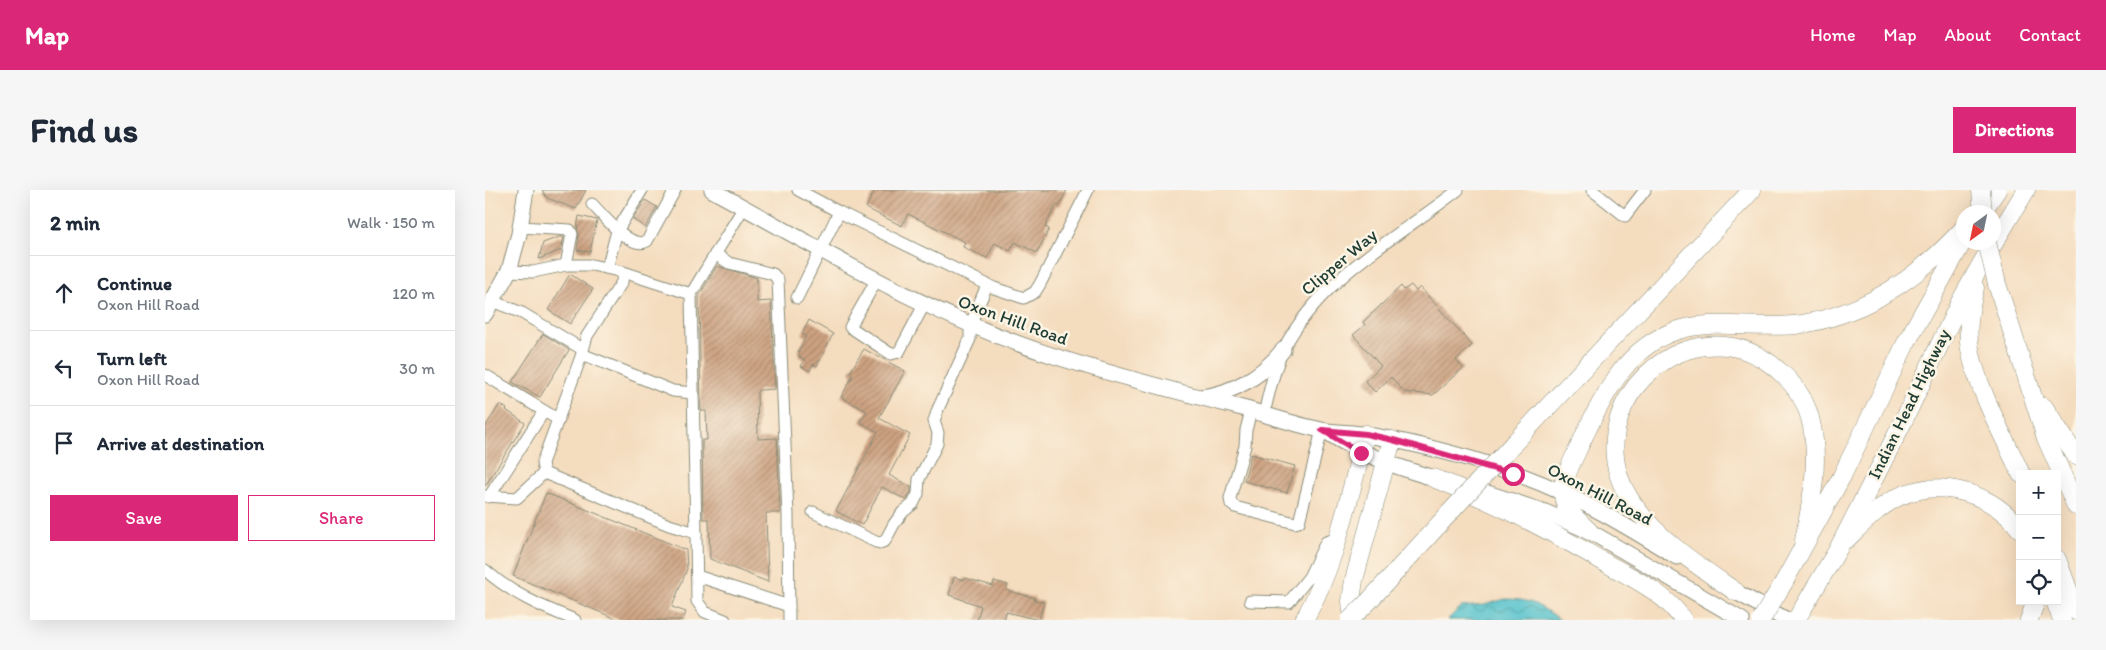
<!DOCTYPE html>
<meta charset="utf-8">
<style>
body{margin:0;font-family:Itim,sans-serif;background:#f6f6f7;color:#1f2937}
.controls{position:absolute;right:15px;bottom:15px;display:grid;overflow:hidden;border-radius:0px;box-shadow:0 5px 20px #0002}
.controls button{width:45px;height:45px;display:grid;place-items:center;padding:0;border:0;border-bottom:1px solid #e0e1e3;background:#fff;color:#1f2937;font:25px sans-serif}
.compass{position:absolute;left:1471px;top:15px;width:45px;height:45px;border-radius:50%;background:#fff;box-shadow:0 5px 20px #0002;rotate:213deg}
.stop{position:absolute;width:15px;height:15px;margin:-11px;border:4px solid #db2777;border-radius:50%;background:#fff}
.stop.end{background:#db2777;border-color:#fff;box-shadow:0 1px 5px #0008}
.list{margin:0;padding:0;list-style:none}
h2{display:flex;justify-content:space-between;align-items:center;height:65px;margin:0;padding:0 20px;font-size:21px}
h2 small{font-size:16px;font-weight:400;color:#747a83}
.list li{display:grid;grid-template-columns:32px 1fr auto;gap:15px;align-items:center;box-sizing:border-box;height:75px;padding:0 20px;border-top:1px solid #e0e1e3}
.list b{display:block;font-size:19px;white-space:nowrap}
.list p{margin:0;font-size:16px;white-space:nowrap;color:#747a83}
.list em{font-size:16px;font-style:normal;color:#747a83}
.actions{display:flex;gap:10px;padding:15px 20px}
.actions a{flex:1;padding:11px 0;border:1px solid #db2777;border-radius:0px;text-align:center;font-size:18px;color:#db2777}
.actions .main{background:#db2777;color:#fff}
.icon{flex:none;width:28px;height:28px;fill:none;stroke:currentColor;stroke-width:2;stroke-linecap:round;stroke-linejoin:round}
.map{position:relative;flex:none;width:1591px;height:430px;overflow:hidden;border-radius:0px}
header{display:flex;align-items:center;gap:30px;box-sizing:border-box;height:70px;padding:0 25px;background:#db2777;color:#fff}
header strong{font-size:24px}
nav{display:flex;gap:28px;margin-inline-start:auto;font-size:18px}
.intro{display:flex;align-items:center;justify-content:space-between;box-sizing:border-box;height:120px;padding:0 30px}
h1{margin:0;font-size:35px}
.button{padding:12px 22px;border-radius:0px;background:#db2777;color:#fff;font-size:18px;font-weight:700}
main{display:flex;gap:30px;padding:0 30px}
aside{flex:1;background:#fff;border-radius:0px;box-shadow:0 5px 20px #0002}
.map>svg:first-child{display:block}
.water{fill:url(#water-waves);stroke:#3a8080}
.building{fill:url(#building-hatch)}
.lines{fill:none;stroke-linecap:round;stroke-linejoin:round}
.minor-casing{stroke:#8a8c79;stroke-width:13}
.major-casing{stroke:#8a8c79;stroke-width:17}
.highway-casing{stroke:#8a8c79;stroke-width:19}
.minor{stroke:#fff;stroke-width:11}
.major{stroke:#fff;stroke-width:15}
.highway{stroke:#fff;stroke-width:18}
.highway-bridge-casing{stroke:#8a8c79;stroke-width:19;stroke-linecap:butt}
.highway-bridge{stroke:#fff;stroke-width:18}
.route{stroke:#db2777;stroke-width:6}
.labels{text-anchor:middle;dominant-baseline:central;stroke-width:5;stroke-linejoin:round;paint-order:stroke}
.street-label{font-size:18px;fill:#1f3d34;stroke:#fcf5e5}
</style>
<header>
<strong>Map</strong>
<nav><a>Home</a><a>Map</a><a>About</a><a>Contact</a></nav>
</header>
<div class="intro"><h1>Find us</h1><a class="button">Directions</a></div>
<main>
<aside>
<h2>2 min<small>Walk · 150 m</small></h2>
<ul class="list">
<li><svg class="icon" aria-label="ahead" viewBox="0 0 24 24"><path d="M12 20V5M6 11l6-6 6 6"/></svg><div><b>Continue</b><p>Oxon Hill Road</p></div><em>120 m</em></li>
<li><svg class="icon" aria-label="left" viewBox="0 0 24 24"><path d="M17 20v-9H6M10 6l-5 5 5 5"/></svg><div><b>Turn left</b><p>Oxon Hill Road</p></div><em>30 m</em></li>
<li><svg class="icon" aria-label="arrive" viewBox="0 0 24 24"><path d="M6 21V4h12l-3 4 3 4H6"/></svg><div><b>Arrive at destination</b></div></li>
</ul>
<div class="actions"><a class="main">Save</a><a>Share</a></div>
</aside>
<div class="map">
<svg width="1591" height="430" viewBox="0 0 1591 430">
<defs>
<pattern id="water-waves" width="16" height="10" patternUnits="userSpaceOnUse" patternTransform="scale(1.25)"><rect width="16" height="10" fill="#56c3cd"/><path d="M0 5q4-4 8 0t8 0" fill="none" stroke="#47a0a7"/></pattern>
<pattern id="building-hatch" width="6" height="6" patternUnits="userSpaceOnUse" patternTransform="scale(1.25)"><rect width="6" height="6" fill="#cea382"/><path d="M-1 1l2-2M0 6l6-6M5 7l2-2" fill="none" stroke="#a7866b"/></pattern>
</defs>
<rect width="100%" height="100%" fill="#fcf5e5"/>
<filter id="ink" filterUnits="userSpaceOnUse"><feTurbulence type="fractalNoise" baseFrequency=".02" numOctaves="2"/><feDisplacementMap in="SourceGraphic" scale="10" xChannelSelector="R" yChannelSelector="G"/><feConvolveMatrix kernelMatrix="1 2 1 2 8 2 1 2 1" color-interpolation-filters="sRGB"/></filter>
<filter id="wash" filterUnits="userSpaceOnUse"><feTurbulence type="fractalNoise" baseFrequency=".0096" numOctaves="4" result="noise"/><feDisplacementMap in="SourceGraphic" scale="20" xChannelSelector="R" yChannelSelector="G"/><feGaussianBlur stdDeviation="1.12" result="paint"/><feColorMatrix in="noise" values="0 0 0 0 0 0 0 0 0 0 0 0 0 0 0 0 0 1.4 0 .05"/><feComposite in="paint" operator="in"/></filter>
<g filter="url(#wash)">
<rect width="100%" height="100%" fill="#f4dcbe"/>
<path class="water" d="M1020 409C1046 409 1054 415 1075 430H962L976 417 999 415Z"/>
<g id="blocks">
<g class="building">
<polygon points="57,0 101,0 91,19 62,8"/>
<polygon points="390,0 582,0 574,16 571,15 560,37 564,39 552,63 530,52 525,61 510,53 502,68 478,57 480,52 423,24 417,36 381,18"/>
<polygon points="160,10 172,17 160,38 148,29"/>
<polygon points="94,26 112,30 105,62 92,60 94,45 92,38"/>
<polygon points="74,47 79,47 76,60 54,69 58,53"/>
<polygon points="232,76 272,88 272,112 286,111 290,199 274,200 272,202 273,249 292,248 295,323 281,323 283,392 225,369 224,329 218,329 217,250 222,250 221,221 216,221 214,106"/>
<polygon points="85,84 108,99 85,134 63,120"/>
<polygon points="926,95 931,101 935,97 987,155 971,170 978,178 948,205 919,202 906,187 890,202 880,191 896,176 868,145 880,135 878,132 916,96 919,100"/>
<polygon points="324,130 348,144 332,176 328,174 325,181 316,176 320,170 313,166 315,163 313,162 321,146 317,144"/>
<polygon points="58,144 84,160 55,207 27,192"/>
<polygon points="379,159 420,181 394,228 425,245 404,285 426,297 426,302 421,310 397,297 377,335 351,321 393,242 375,232 382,221 356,207 367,188 367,183 365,182"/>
<polygon points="15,214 22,219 21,220 40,233 0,296 0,237"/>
<polygon points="766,264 810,276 802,303 759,291"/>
<polygon points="61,303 201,360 202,379 187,417 201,422 198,430 134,430 28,386"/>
<polygon points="469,387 479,390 480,388 508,396 509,391 523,395 521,400 550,408 549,410 559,412 554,430 521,422 519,430 492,430 496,416 464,405"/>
</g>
</g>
</g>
<g filter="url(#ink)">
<use href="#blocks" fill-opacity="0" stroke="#8a8c79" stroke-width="1"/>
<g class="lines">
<g class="minor-casing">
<g id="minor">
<polyline points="313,0 354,22 509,98 539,108 550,102 555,94 603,0"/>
<polyline points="1107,0 1140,26 1160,0"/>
<path d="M107 14C118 25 146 61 162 51L190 0"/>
<polyline points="35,37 85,40 87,44 81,75"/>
<polyline points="230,64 244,73 288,84 293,90 303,325 304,430"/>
<polyline points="122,78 132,41 157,0"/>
<polyline points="24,81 48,82 81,75 107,75 138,82 206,104"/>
<polyline points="138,82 137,92 102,146 97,164 188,201 208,203"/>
<polyline points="391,91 365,137 406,164 414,162 439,115"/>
<polyline points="312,108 354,22"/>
<polyline points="7,111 37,123 97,159"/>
<polyline points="0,185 74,230"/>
<polyline points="766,221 761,240 760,256 745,308 746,314 750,317 810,333 814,332 837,240"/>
<path d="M779 224C784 203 789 178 799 158 837 86 912 48 973 0"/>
<polyline points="59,283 57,273 97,164"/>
<polyline points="0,306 32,308 59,283 184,335 211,343 206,104 259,17"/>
<polyline points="4,307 59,221"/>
<polyline points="328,322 391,352 395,353 400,351 409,334 418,322 428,314 433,304 434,289 452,254 453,243 449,231 453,219 485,149 485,136 502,95"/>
<polyline points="211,343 212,411 220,422 240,430"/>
<path d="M0 380C27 404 57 417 90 430"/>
<polyline points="212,386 304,416"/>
<polyline points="765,411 804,412 824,387 841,352 854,348"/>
</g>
</g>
<g class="major-casing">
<g id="major">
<path d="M227 0C339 61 447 127 569 166 632 186 697 203 761 219 786 226 811 235 837 240 852 243 868 242 883 245 935 254 991 269 1040 287 1094 307 1143 337 1192 367"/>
<polyline points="0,124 24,81 34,44 41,0"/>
<path d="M716 207C749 203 778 185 798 160"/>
<path d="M840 241C877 265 916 279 959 291"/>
<polyline points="993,300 1060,322 1104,341 1257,430"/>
<polyline points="1242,397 1302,430"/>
</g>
</g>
<g class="highway-casing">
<g id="highway">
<polyline points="1497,22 1512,0"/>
<polyline points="1512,94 1561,248 1591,316"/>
<path d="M1490 98C1485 117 1481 138 1485 159 1492 198 1519 247 1536 284"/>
<polyline points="1559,217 1591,266"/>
<polyline points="1028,254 1267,0"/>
<path d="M948 288C1008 310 1064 340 1119 372 1147 388 1180 402 1198 430"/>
<path d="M1104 341C1088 326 1074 316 1079 292 1084 276 1093 260 1100 244 1122 198 1147 150 1201 138 1239 130 1280 140 1318 134 1382 123 1435 86 1478 39"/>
<path d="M1362 349C1377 334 1393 317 1413 307 1455 287 1506 303 1535 339"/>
<polyline points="1572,369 1591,421"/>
<polyline points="1299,392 1356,288 1421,153 1478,51"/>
<path d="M1251 402C1215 377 1173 350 1148 314 1082 218 1207 105 1293 180 1310 194 1323 214 1327 237 1335 277 1325 317 1318 356"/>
<polyline points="884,411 969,318"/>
<polyline points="1570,411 1577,430"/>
<path d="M819 430C852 371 863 309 881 244"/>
<polyline points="868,430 866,411 869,390 907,250"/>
<polyline points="1311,430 1352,361 1416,236 1474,114 1498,71 1541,0"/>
<polyline points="1544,430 1551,411"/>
</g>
</g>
<use href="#minor" class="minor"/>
<use href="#major" class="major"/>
<use href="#highway" class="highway"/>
<g class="highway-bridge-casing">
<g id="highway-bridge">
<polyline points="1496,0 1498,22"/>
<polyline points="1502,52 1512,94"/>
<polyline points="969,318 1028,254"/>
<polyline points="865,430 884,411"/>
<polyline points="1276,430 1299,392"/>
</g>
</g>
<use href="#highway-bridge" class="highway-bridge"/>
</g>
</g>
<g class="lines" filter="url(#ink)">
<polyline class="route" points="876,263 837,240 881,244 908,250 1028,284"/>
</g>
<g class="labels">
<g class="street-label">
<text transform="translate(854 72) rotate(-40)">Clipper Way</text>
<text transform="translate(528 130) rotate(20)">Oxon Hill Road</text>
<text transform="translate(1424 214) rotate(-64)">Indian Head Highway</text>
<text transform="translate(1115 304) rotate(27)">Oxon Hill Road</text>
</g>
</g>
</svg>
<div class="controls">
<button>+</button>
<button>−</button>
<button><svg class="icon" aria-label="locate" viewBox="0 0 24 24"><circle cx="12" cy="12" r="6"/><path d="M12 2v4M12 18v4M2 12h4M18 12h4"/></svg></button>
</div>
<svg class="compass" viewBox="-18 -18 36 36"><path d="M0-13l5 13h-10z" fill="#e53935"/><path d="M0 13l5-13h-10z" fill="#747a83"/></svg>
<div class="stop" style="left:1028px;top:284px"></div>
<div class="stop end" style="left:876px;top:263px"></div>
</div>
</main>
